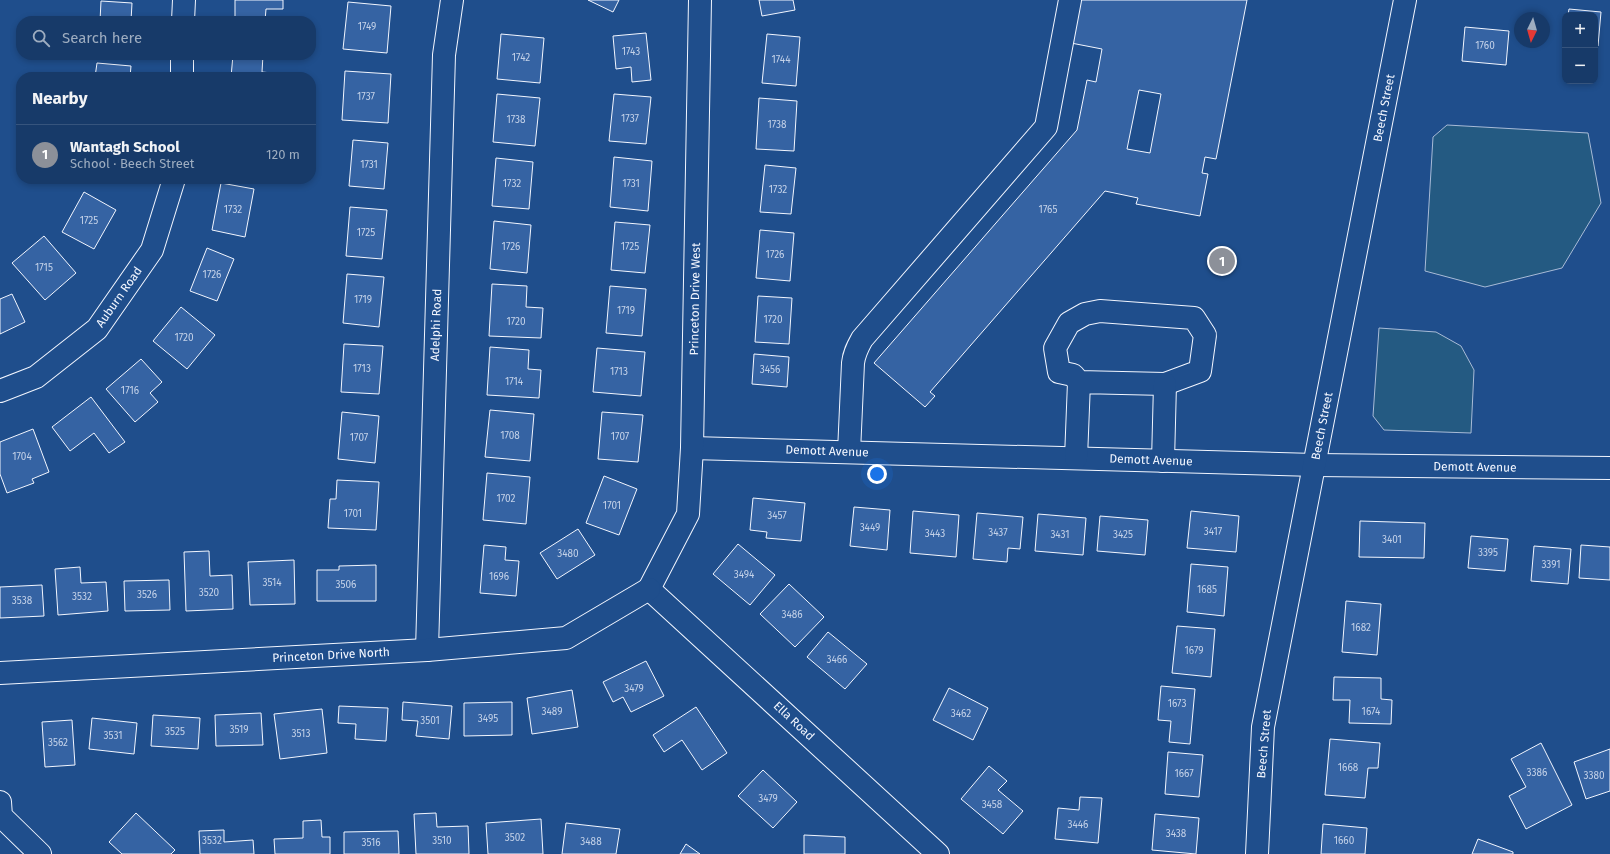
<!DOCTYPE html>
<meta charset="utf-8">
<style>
body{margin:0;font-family:"Fira Sans",sans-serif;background:#244571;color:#f1f3f6}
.controls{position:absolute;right:12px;top:12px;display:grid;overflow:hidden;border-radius:8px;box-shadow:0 2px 6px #0003}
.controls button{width:36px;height:36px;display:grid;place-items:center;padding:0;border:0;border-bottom:1px solid #36547d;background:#173a69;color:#f1f3f6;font:20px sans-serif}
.compass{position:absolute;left:1514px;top:12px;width:36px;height:36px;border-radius:50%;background:#173a69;box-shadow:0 2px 6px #0003;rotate:185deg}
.you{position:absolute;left:877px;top:474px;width:14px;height:14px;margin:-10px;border:3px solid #fff;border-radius:50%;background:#1a73e8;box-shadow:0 0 0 6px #1a73e833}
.badge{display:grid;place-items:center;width:26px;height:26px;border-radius:50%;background:#8c9099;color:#fff;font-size:13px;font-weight:700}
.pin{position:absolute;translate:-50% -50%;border:2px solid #fff;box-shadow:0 1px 4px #0006}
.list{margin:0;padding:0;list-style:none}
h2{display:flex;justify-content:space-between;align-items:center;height:52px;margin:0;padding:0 16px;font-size:17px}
h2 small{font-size:13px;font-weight:400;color:#9eadc0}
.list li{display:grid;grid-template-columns:26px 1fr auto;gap:12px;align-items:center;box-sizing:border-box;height:60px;padding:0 16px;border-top:1px solid #36547d}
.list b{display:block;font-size:15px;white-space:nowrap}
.list p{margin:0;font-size:13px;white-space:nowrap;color:#9eadc0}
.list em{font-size:13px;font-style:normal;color:#9eadc0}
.icon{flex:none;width:22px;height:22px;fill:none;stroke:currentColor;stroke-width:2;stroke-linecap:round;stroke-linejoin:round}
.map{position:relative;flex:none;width:1610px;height:854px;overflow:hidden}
.search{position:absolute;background:#173a69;box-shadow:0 2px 6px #0003;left:16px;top:16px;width:300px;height:44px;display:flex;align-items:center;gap:10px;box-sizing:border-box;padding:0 14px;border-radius:16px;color:#9eadc0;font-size:15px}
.panel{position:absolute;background:#173a69;box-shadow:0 2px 6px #0003;left:16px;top:72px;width:300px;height:112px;border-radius:16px}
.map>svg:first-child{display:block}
.green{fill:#245a82;stroke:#a8bbd7}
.building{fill:#3563a3;stroke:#f2f6ff;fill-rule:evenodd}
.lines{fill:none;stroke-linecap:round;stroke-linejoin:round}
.minor-casing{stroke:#f2f6ff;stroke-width:24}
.minor{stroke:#1f4e8c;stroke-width:22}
.labels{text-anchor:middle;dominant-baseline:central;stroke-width:3;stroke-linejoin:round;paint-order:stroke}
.number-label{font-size:10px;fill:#c3d1e8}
.street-label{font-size:12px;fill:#f2f6ff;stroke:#1f4e8c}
</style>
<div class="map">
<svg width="1610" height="854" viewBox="0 0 1610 854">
<rect width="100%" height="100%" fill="#1f4e8c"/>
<g class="green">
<polygon points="1447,125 1588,133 1601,203 1562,268 1485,287 1425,271 1433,137"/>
<polygon points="1379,328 1436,332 1461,346 1474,370 1471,433 1384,430 1373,416"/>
</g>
<g class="building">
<polygon points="235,0 283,0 283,9 266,9 265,21 235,21"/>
<polygon points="588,0 619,0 613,12"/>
<polygon points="759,0 793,0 795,10 762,16"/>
<path d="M1079 0H1247L1216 159 1205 157 1202 173 1208 174 1200 216 1136 204 1138 198 1105 191 930 392 935 396 925 407 874 363 1077 130 1087 80 1096 82 1102 49 1071 43ZM1139 90 1161 94 1150 153 1127 149Z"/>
<polygon points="101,1 132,3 131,21 100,21"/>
<polygon points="348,2 391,6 387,53 343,49"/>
<polygon points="1569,9 1601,12 1598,46 1595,46 1595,15 1568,15"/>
<polygon points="1465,27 1509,31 1506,65 1462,61"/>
<polygon points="646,33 651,80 632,82 631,67 616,69 613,36"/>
<polygon points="501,34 544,38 540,83 497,79"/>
<polygon points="767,34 800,37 796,86 762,83"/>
<polygon points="233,55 263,55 262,72 282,74 282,77 231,77"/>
<polygon points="97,63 131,66 130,77 95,77"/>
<polygon points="345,71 391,74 388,123 342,120"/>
<polygon points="497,94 540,98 535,146 493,142"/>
<polygon points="614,94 651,97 646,144 609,141"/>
<polygon points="759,98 797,101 794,151 756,149"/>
<polygon points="353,140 388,143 384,189 349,186"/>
<polygon points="614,157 652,161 648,211 610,207"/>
<polygon points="496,158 533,162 529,209 492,206"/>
<polygon points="765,165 796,168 791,214 760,212"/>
<polygon points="221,183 254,189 245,237 212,230"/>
<polygon points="84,192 116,210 94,249 62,232"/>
<polygon points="350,207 387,210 382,259 346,256"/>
<polygon points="494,221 531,225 527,273 490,269"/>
<polygon points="615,222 650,225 645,273 611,270"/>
<polygon points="760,230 794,233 790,281 756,278"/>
<polygon points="44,236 76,273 45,300 12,263"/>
<polygon points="207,248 234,259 217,301 190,291"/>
<polygon points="347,274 384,277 379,327 343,323"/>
<polygon points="492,284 527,286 526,307 543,308 541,338 489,336"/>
<polygon points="610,286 646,289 642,336 606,333"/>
<polygon points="12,294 25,322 0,334 0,299"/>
<polygon points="758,296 792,298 789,344 755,342"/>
<polygon points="181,307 215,335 187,369 153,341"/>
<polygon points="344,344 383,346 379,394 341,392"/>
<polygon points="490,347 529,350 528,369 541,370 539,398 487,395"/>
<polygon points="597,348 645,352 641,396 593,392"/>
<polygon points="754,354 789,357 787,387 752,384"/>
<polygon points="141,359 162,382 150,393 158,402 135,422 106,389"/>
<polygon points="91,397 125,442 109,453 94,433 70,451 52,427"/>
<polygon points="490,410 534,414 530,461 485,457"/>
<polygon points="342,412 379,416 375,463 338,459"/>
<polygon points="602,412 643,415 638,462 598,459"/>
<polygon points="33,429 49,472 32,479 34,483 7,493 0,474 0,442"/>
<polygon points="487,473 530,477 526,524 483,520"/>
<polygon points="604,476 637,489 619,535 586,523"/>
<polygon points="337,480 379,482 376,530 328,528 330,499 336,499"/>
<polygon points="753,498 805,503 801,541 766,538 767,532 750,530"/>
<polygon points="854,507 890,510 887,550 850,546"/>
<polygon points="913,511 959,515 956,557 910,553"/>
<polygon points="1191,511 1239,516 1236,552 1187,548"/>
<polygon points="977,513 1023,517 1020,549 1008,548 1007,562 973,559"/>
<polygon points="1038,514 1086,518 1083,555 1035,551"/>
<polygon points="1100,516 1148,520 1145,555 1097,551"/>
<polygon points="1360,521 1425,523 1424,558 1359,557"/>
<polygon points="578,529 595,555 557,579 540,553"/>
<polygon points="1471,536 1508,539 1505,571 1468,568"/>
<polygon points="738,544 775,575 750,605 713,574"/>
<polygon points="484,545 506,547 505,560 519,561 516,596 480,593"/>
<polygon points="1581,545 1610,547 1610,580 1579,578"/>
<polygon points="1534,546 1571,549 1568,584 1531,581"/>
<polygon points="209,551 210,576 232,575 233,609 186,611 184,552"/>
<polygon points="294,560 295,604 250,605 248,562"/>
<polygon points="1191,564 1228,567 1224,616 1187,612"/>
<polygon points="376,565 376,601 317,601 317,570 339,570 339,566"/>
<polygon points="80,567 81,583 106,582 108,611 58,615 55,569"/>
<polygon points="169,580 170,610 125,611 124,581"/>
<polygon points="789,584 824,617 795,647 760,614"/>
<polygon points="42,585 44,616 0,618 0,587"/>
<polygon points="1346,601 1381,604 1377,655 1342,652"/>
<polygon points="1177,626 1215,629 1211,677 1172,673"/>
<polygon points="828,632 867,664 845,689 807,657"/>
<polygon points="646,661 664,696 631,712 623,697 613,702 603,682"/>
<polygon points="1334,677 1381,678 1381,699 1392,700 1391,724 1349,723 1350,700 1333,700"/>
<polygon points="1161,686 1195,689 1190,744 1169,742 1171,721 1158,720"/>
<polygon points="949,688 988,708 973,740 933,720"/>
<polygon points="572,690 578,727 532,734 527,698"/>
<polygon points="403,702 452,706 449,739 416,736 418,721 402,720"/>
<polygon points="512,702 512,735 464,736 464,703"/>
<polygon points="339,706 388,708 386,741 355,739 356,724 338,723"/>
<polygon points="696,707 727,753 702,770 682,740 664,752 653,735"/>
<polygon points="322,709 327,753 280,759 274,714"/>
<polygon points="261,713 263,745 216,746 215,715"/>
<polygon points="153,715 200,718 198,749 151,746"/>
<polygon points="92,718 137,723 134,754 89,749"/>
<polygon points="72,720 75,765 45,767 42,722"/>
<polygon points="1330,739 1380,743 1378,768 1368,768 1365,798 1325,795"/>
<polygon points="1541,743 1572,805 1526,829 1509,796 1526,787 1511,759"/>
<polygon points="1610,749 1610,791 1586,799 1574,762"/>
<polygon points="1168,752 1203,755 1199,797 1165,794"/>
<polygon points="989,766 1007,781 998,790 1023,811 1003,834 961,799"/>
<polygon points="763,770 797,802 773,828 738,796"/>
<polygon points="1080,797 1102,798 1098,843 1055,839 1058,808 1079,810"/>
<polygon points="136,813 175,850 171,854 122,854 109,842"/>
<polygon points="436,813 437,827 468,826 469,854 416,854 414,814"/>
<polygon points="1155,814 1199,818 1196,854 1152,850"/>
<polygon points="541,819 543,854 488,854 486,823"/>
<polygon points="321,820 322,837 330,837 330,854 275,854 274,839 303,838 303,821"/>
<polygon points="566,823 620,829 616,854 562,854"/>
<polygon points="1323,824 1367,828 1365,854 1321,854"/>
<polygon points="224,830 224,842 253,840 254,854 200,854 199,831"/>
<polygon points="398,831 399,854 344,854 344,832"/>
<polygon points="804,835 845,837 845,854 804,854"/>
<polygon points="1478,839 1513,852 1513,854 1472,854"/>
<polygon points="686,844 700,854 680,854"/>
</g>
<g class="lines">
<g class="minor-casing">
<g id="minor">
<polyline points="183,21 184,0"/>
<polyline points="182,77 182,55"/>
<polyline points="0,391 36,377 97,329 152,250 174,179"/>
<polyline points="692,448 1315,465 1610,468"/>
<path d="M849 452 853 363C854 354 857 348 862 339L1046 127 1070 0"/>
<polyline points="1076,458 1079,382 1073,375 1059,372 1055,348 1069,323 1085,314 1100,311 1194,318 1205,335 1200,371 1165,384 1079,382"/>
<polyline points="1163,461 1165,384"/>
<polyline points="649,589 688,514 692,448 700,0"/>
<polyline points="649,589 938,854"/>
<polyline points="427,650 444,55 452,0"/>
<polyline points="0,673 427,650 566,638 649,589"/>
<polyline points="0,802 1,816 40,854"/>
<polyline points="1257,854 1263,727 1405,0"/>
</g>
</g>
<use href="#minor" class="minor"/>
</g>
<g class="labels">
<g class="number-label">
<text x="367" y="27">1749</text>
<text x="1485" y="46">1760</text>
<text x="631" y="52">1743</text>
<text x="521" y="58">1742</text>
<text x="781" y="60">1744</text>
<text x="366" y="97">1737</text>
<text x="630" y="119">1737</text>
<text x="516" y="120">1738</text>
<text x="777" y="125">1738</text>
<text x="369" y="165">1731</text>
<text x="512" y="184">1732</text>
<text x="631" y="184">1731</text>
<text x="778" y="190">1732</text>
<text x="233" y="210">1732</text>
<text x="1048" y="210">1765</text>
<text x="89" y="221">1725</text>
<text x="366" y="233">1725</text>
<text x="511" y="247">1726</text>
<text x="630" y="247">1725</text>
<text x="775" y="255">1726</text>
<text x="44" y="268">1715</text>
<text x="212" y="275">1726</text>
<text x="363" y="300">1719</text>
<text x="626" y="311">1719</text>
<text x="773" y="320">1720</text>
<text x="516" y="322">1720</text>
<text x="184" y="338">1720</text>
<text x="362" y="369">1713</text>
<text x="770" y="370">3456</text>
<text x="619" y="372">1713</text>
<text x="514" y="382">1714</text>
<text x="130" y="391">1716</text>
<text x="510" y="436">1708</text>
<text x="620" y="437">1707</text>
<text x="359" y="438">1707</text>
<text x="22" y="457">1704</text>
<text x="506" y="499">1702</text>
<text x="612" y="506">1701</text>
<text x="353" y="514">1701</text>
<text x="777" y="516">3457</text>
<text x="870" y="528">3449</text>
<text x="1213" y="532">3417</text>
<text x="998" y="533">3437</text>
<text x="935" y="534">3443</text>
<text x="1060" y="535">3431</text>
<text x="1123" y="535">3425</text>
<text x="1392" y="540">3401</text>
<text x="1488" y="553">3395</text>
<text x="568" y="554">3480</text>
<text x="1551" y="565">3391</text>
<text x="744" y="575">3494</text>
<text x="499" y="577">1696</text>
<text x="272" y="583">3514</text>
<text x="346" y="585">3506</text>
<text x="1207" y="590">1685</text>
<text x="209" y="593">3520</text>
<text x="147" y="595">3526</text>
<text x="82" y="597">3532</text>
<text x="22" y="601">3538</text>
<text x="792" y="615">3486</text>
<text x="1361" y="628">1682</text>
<text x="1194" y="651">1679</text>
<text x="837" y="660">3466</text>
<text x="634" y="689">3479</text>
<text x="1177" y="704">1673</text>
<text x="552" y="712">3489</text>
<text x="1371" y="712">1674</text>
<text x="961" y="714">3462</text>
<text x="488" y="719">3495</text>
<text x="430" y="721">3501</text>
<text x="239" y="730">3519</text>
<text x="175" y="732">3525</text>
<text x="301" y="734">3513</text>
<text x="113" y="736">3531</text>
<text x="58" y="743">3562</text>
<text x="1348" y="768">1668</text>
<text x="1537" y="773">3386</text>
<text x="1184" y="774">1667</text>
<text x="1594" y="776">3380</text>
<text x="768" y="799">3479</text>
<text x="992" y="805">3458</text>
<text x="1078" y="825">3446</text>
<text x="1176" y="834">3438</text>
<text x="515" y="838">3502</text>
<text x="212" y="841">3532</text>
<text x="442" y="841">3510</text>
<text x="1344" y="841">1660</text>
<text x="591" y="842">3488</text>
<text x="371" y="843">3516</text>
</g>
<g class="street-label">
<text transform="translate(1384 108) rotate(-79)">Beech Street</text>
<text transform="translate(119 297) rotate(-55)">Auburn Road</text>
<text transform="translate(695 299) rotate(-89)">Princeton Drive West</text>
<text transform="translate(436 325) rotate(-88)">Adelphi Road</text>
<text transform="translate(1322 426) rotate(-79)">Beech Street</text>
<text transform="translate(827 451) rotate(2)">Demott Avenue</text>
<text transform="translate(1151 460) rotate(2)">Demott Avenue</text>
<text transform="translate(1475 467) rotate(1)">Demott Avenue</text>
<text transform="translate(331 655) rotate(-3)">Princeton Drive North</text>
<text transform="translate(794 721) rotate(43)">Ella Road</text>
<text transform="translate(1264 744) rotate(-85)">Beech Street</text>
</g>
</g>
</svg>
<div class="controls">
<button>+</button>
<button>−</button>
</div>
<svg class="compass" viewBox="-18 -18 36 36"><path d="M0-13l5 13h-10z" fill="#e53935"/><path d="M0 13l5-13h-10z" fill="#9eadc0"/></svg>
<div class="you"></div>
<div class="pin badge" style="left:1222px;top:261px">1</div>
<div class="search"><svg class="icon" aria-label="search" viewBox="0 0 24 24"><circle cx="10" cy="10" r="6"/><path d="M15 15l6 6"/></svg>Search here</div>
<section class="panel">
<h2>Nearby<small></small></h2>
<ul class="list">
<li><span class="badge">1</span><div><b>Wantagh School</b><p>School · Beech Street</p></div><em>120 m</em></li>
</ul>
</section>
</div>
